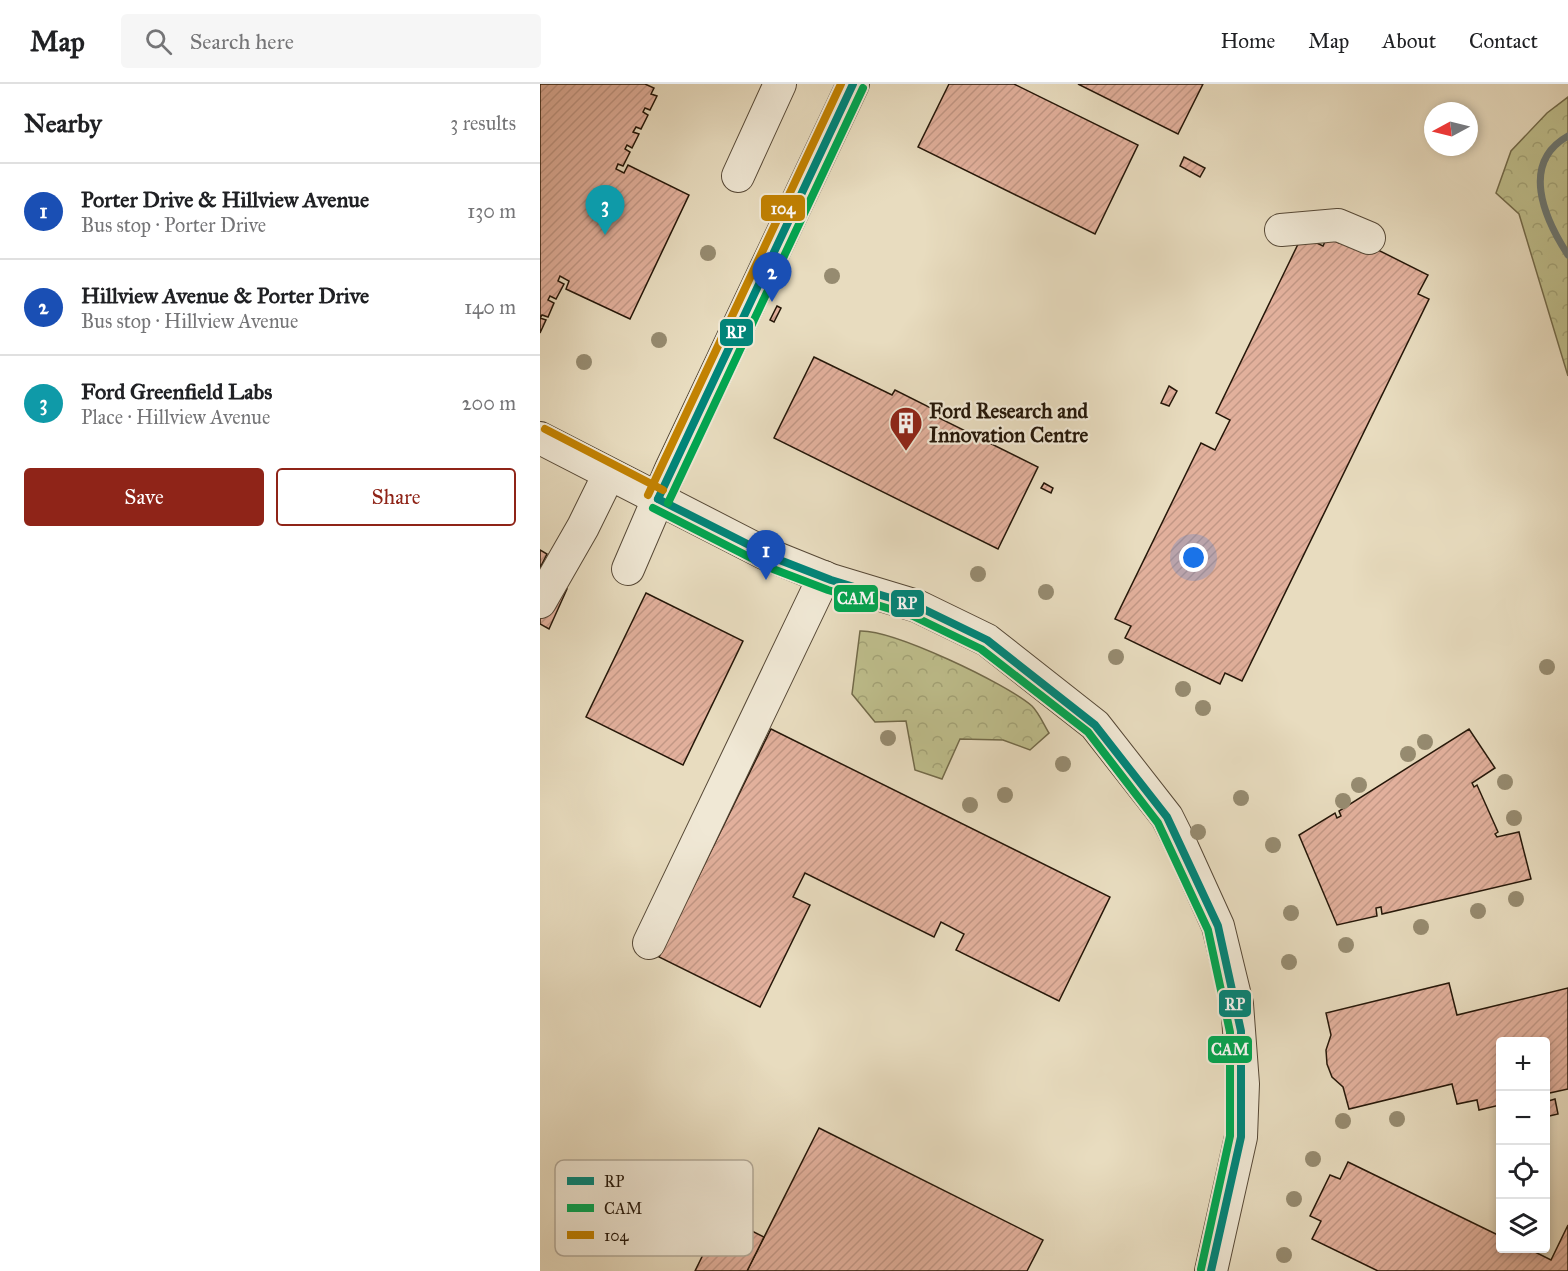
<!DOCTYPE html>
<meta charset="utf-8">
<style>
body{margin:0;font-family:"IM FELL Great Primer",serif;background:#f6f6f6;color:#202124}
.controls{position:absolute;right:18px;bottom:18px;display:grid;overflow:hidden;border-radius:6px;box-shadow:0 3px 9px #0003}
.controls button{width:54px;height:54px;display:grid;place-items:center;padding:0;border:0;border-bottom:2px solid #e0e0e0;background:#fff;color:#202124;font:30px sans-serif}
.compass{position:absolute;left:884px;top:18px;width:54px;height:54px;border-radius:50%;background:#fff;box-shadow:0 3px 9px #0003;rotate:263deg}
.you{position:absolute;left:654px;top:474px;width:21px;height:21px;margin:-15px;border:4px solid #fff;border-radius:50%;background:#1a73e8;box-shadow:0 0 0 9px #1a73e833}
.badge{display:grid;place-items:center;width:39px;height:39px;border-radius:50%;background:#8f2418;color:#fff;font-size:20px;font-weight:700}
.pin{position:absolute;translate:-50% -50px;filter:drop-shadow(0 2px 3px #0008)}
.pin::after{content:'';position:absolute;top:32px;width:21px;height:18px;background:inherit;clip-path:polygon(0 0,100% 0,50% 100%)}
.list{margin:0;padding:0;list-style:none}
h2{display:flex;justify-content:space-between;align-items:center;height:78px;margin:0;padding:0 24px;font-size:26px}
h2 small{font-size:20px;font-weight:400;color:#757577}
.list li{display:grid;grid-template-columns:39px 1fr auto;gap:18px;align-items:center;box-sizing:border-box;height:96px;padding:0 24px;border-top:2px solid #e0e0e0}
.list b{display:block;font-size:22px;white-space:nowrap}
.list p{margin:0;font-size:20px;white-space:nowrap;color:#757577}
.list em{font-size:20px;font-style:normal;color:#757577}
.actions{display:flex;gap:12px;padding:18px 24px}
.actions a{flex:1;padding:14px 0;border:2px solid #8f2418;border-radius:6px;text-align:center;font-size:21px;color:#8f2418}
.actions .main{background:#8f2418;color:#fff}
.icon{flex:none;width:33px;height:33px;fill:none;stroke:currentColor;stroke-width:2;stroke-linecap:round;stroke-linejoin:round}
.map{position:relative;flex:none;width:1028px;height:1187px;overflow:hidden}
header{display:flex;align-items:center;gap:36px;box-sizing:border-box;height:84px;padding:0 30px;background:#fff;border-bottom:2px solid #e0e0e0}
header strong{font-size:28px}
nav{display:flex;gap:33px;margin-inline-start:auto;font-size:21px}
.search{width:420px;height:54px;background:#f6f6f6;display:flex;align-items:center;gap:15px;box-sizing:border-box;padding:0 21px;border-radius:6px;color:#757577;font-size:22px}
main{display:flex}
aside{flex:1;background:#fff}
.map>svg:first-child{display:block}
.forest{fill:url(#forest-crowns);stroke:#726a4a;stroke-width:1.5}
.lines{fill:none;stroke-linecap:round;stroke-linejoin:round}
.stream{stroke:#6c7874;stroke-width:7}
.building{fill:url(#building-hatch);stroke:#251709;stroke-width:1.5}
.minor-casing{stroke:#564836;stroke-width:34}
.minor{stroke:#f0e8d5;stroke-width:32}
.bus-1-casing{stroke:#f0e8d5;stroke-width:12}
.bus-2-casing{stroke:#f0e8d5;stroke-width:12}
.bus-3-casing{stroke:#f0e8d5;stroke-width:12}
.bus-1{stroke:#008579;stroke-width:8}
.bus-2{stroke:#00a651;stroke-width:8}
.bus-3{stroke:#c28202;stroke-width:8}
.tree{fill:#968b70}
.labels{text-anchor:middle;dominant-baseline:central;stroke-width:4.5;stroke-linejoin:round;paint-order:stroke}
.poi-label{font-size:21px;font-weight:bold;fill:#251709;stroke:#f0e8d5;text-anchor:start}
.key{fill:#f0e8d5;stroke:#b3a998;stroke-width:1.5}
.key-label{font-size:16px;fill:#251709}
.line-badge{stroke:#f0e8d5;stroke-width:2}
.badge-label{font-size:16px;text-anchor:middle;font-weight:bold;fill:#fff}
</style>
<header>
<strong>Map</strong>
<div class="search"><svg class="icon" aria-label="search" viewBox="0 0 24 24"><circle cx="10" cy="10" r="6"/><path d="M15 15l6 6"/></svg>Search here</div>
<nav><a>Home</a><a>Map</a><a>About</a><a>Contact</a></nav>
</header>
<main>
<aside>
<h2>Nearby<small>3 results</small></h2>
<ul class="list">
<li><span class="badge" style="background:#1a4fb4">1</span><div><b>Porter Drive &amp; Hillview Avenue</b><p>Bus stop · Porter Drive</p></div><em>130 m</em></li>
<li><span class="badge" style="background:#1a4fb4">2</span><div><b>Hillview Avenue &amp; Porter Drive</b><p>Bus stop · Hillview Avenue</p></div><em>140 m</em></li>
<li><span class="badge" style="background:#0f9aa8">3</span><div><b>Ford Greenfield Labs</b><p>Place · Hillview Avenue</p></div><em>200 m</em></li>
</ul>
<div class="actions"><a class="main">Save</a><a>Share</a></div>
</aside>
<div class="map">
<svg width="1028" height="1187" viewBox="0 0 1028 1187">
<defs>
<pattern id="forest-crowns" width="20" height="18" patternUnits="userSpaceOnUse" patternTransform="scale(1.5)"><rect width="20" height="18" fill="#bebe8c"/><path d="M2 6a3 3 0 1 1 6 0M12 15a3 3 0 1 1 6 0" fill="none" stroke="#a3a377"/></pattern>
<pattern id="building-hatch" width="6" height="6" patternUnits="userSpaceOnUse" patternTransform="scale(1.5)"><rect width="6" height="6" fill="#e2b09c"/><path d="M-1 1l2-2M0 6l6-6M5 7l2-2" fill="none" stroke="#c29785"/></pattern>
</defs>
<rect width="100%" height="100%" fill="#e8dcbf"/>
<filter id="stains"><feTurbulence type="fractalNoise" baseFrequency=".00333" numOctaves="4"/><feColorMatrix values="0 0 0 0 .2 0 0 0 0 .09 0 0 0 0 .02 0 0 0 .5 -.17"/></filter>
<radialGradient id="worn" r=".72"><stop offset=".6" stop-color="#630" stop-opacity="0"/><stop offset="1" stop-color="#630" stop-opacity=".3"/></radialGradient>
<g class="forest">
<polygon points="1028,13 1028,292 979,130 956,109 971,67 1007,29"/>
<path d="M320 547C354 546 465 599 492 622 499 629 504 641 509 649L490 666 463 656 420 655 402 695 375 686 366 637 335 638 312 610Z"/>
</g>
<g class="lines">
<path class="stream" d="M1028 52C980 79 1004 134 1028 171"/>
</g>
<g class="building">
<polygon points="0,0 105,0 114,4 111,10 117,12 110,26 105,24 103,28 108,31 101,45 96,43 93,48 99,50 92,64 87,61 85,65 90,68 83,82 78,80 76,85 84,89 88,81 149,111 90,235 26,205 29,197 20,192 18,197 24,200 16,215 10,212 8,216 14,219 8,233 2,231 0,234 6,236 0,249"/>
<polygon points="409,0 474,0 598,61 555,150 378,63"/>
<polygon points="538,0 663,0 638,50"/>
<polygon points="644,73 665,84 660,93 640,82"/>
<polygon points="804,149 888,191 878,210 889,215 702,597 685,589 680,600 585,554 591,542 575,535 661,359 675,366 690,336 676,329 762,152 783,162 787,153 799,159"/>
<polygon points="237,222 241,224 234,238 230,236"/>
<polygon points="274,273 352,311 355,306 399,328 397,333 498,383 458,465 234,354"/>
<polygon points="629,302 637,307 629,322 621,319"/>
<polygon points="504,399 513,404 511,409 501,404"/>
<polygon points="0,466 7,470 0,484"/>
<polygon points="15,500 27,505 9,545 0,540 0,533"/>
<polygon points="106,509 203,557 143,681 46,633"/>
<polygon points="231,645 570,813 519,917 416,866 424,850 401,838 394,853 265,789 253,813 270,821 220,923 119,873"/>
<polygon points="929,645 955,684 932,699 934,703 937,701 958,748 955,750 957,753 979,748 991,795 842,830 841,823 836,824 837,832 797,841 759,751 795,729 797,734 801,732 799,727"/>
<polygon points="909,899 917,931 1028,904 1028,1005 1005,1010 1005,958 960,958 960,1021 939,1026 937,1016 917,1020 912,1000 809,1025 803,1003 792,993 787,980 786,966 791,951 786,929"/>
<polygon points="1015,1015 1018,1030 1005,1033 1005,1018"/>
<polygon points="279,1044 503,1156 487,1187 207,1187"/>
<polygon points="808,1078 960,1152 960,1164 987,1164 1011,1176 1028,1141 1028,1187 838,1187 772,1155 781,1137 770,1132 790,1091 800,1095"/>
<polygon points="182,1132 224,1153 207,1187 155,1187"/>
</g>
<g class="lines">
<g class="minor-casing">
<g id="minor">
<polyline points="198,92 240,0"/>
<polyline points="741,146 798,141 829,154"/>
<polyline points="0,354 224,469 291,496 377,522 447,556 555,641 627,733 643,765 678,842 697,920 703,1000 701,1053 671,1187"/>
<polyline points="88,485 131,385 313,0"/>
<polyline points="0,518 43,443 69,390"/>
<polyline points="109,859 284,493"/>
</g>
</g>
<use href="#minor" class="minor"/>
<g class="bus-1-casing">
<g id="bus-1">
<polyline points="118,415 237,475 291,496 377,522 447,556 555,641 627,733 678,842 701,947 701,1053 671,1187"/>
<polyline points="118,415 313,0"/>
</g>
</g>
<g class="bus-2-casing">
<g id="bus-2">
<polyline points="128,419 323,4"/>
<polyline points="113,424 233,485 288,506 373,532 441,565 548,648 618,739 668,846 690,948 690,1052 661,1185"/>
</g>
</g>
<g class="bus-3-casing">
<g id="bus-3">
<polyline points="5,345 123,406"/>
<polyline points="108,411 301,0"/>
</g>
</g>
<use href="#bus-1" class="bus-1"/>
<use href="#bus-2" class="bus-2"/>
<use href="#bus-3" class="bus-3"/>
</g>
<g class="tree">
<circle cx="168" cy="169" r="8"/>
<circle cx="292" cy="192" r="8"/>
<circle cx="119" cy="256" r="8"/>
<circle cx="44" cy="278" r="8"/>
<circle cx="438" cy="490" r="8"/>
<circle cx="506" cy="508" r="8"/>
<circle cx="576" cy="573" r="8"/>
<circle cx="1007" cy="583" r="8"/>
<circle cx="643" cy="605" r="8"/>
<circle cx="663" cy="624" r="8"/>
<circle cx="348" cy="654" r="8"/>
<circle cx="885" cy="658" r="8"/>
<circle cx="868" cy="670" r="8"/>
<circle cx="523" cy="680" r="8"/>
<circle cx="965" cy="698" r="8"/>
<circle cx="819" cy="701" r="8"/>
<circle cx="465" cy="711" r="8"/>
<circle cx="701" cy="714" r="8"/>
<circle cx="803" cy="717" r="8"/>
<circle cx="430" cy="721" r="8"/>
<circle cx="974" cy="734" r="8"/>
<circle cx="658" cy="748" r="8"/>
<circle cx="733" cy="761" r="8"/>
<circle cx="976" cy="815" r="8"/>
<circle cx="938" cy="827" r="8"/>
<circle cx="751" cy="829" r="8"/>
<circle cx="881" cy="843" r="8"/>
<circle cx="806" cy="861" r="8"/>
<circle cx="749" cy="878" r="8"/>
<circle cx="857" cy="1035" r="8"/>
<circle cx="803" cy="1037" r="8"/>
<circle cx="773" cy="1075" r="8"/>
<circle cx="754" cy="1115" r="8"/>
<circle cx="744" cy="1171" r="8"/>
</g>
<defs>
<g id="building-pin" transform="scale(1.725)"><path d="M0 17L-7.5 6A9.5 9.5 0 1 1 7.5 6Z" fill="#8f2418" stroke="#f0e8d5"/><path d="M-4-6H4V6H1V3H-1V6H-4ZM-2.5-4.3h1.7v1.8h-1.7ZM.8-4.3h1.7v1.8H.8ZM-2.5-1h1.7V.8h-1.7ZM.8-1h1.7V.8H.8Z" fill="#fff"/></g>
</defs>
<g fill-rule="evenodd">
<use href="#building-pin" x="366" y="339"/>
</g>
<g class="labels">
<g class="poi-label">
<text x="389" y="327">Ford Research and<tspan x="389" dy="24">Innovation Centre</tspan></text>
</g>
</g>
<rect x="15" y="1076" width="198" height="96" rx="9" class="key"/>
<rect x="27" y="1093" width="27" height="8" fill="#008579"/>
<rect x="27" y="1120" width="27" height="8" fill="#00a651"/>
<rect x="27" y="1147" width="27" height="8" fill="#c28202"/>
<g class="key-label">
<text x="64" y="1103">RP</text>
<text x="64" y="1130">CAM</text>
<text x="64" y="1157">104</text>
</g>
<g class="line-badge">
<rect x="220" y="110" width="46" height="28" rx="6" fill="#c28202"/>
<rect x="179" y="234" width="35" height="29" rx="6" fill="#008579"/>
<rect x="293" y="500" width="46" height="29" rx="6" fill="#00a651"/>
<rect x="350" y="505" width="35" height="29" rx="6" fill="#008579"/>
<rect x="678" y="905" width="34" height="29" rx="6" fill="#008579"/>
<rect x="667" y="951" width="46" height="29" rx="6" fill="#00a651"/>
</g>
<g class="badge-label">
<text x="243" y="130">104</text>
<text x="196" y="254">RP</text>
<text x="316" y="520">CAM</text>
<text x="367" y="525">RP</text>
<text x="695" y="926">RP</text>
<text x="690" y="971">CAM</text>
</g>
<rect width="100%" height="100%" filter="url(#stains)"/>
<rect width="100%" height="100%" fill="url(#worn)"/>
</svg>
<div class="controls">
<button>+</button>
<button>−</button>
<button><svg class="icon" aria-label="locate" viewBox="0 0 24 24"><circle cx="12" cy="12" r="6"/><path d="M12 2v4M12 18v4M2 12h4M18 12h4"/></svg></button>
<button><svg class="icon" aria-label="layers" viewBox="0 0 24 24"><path d="M12 4l9 5-9 5-9-5zM3 14l9 5 9-5"/></svg></button>
</div>
<svg class="compass" viewBox="-18 -18 36 36"><path d="M0-13l5 13h-10z" fill="#e53935"/><path d="M0 13l5-13h-10z" fill="#757577"/></svg>
<div class="you"></div>
<div class="pin badge" style="left:226px;top:496px;background:#1a4fb4">1</div>
<div class="pin badge" style="left:232px;top:218px;background:#1a4fb4">2</div>
<div class="pin badge" style="left:65px;top:151px;background:#0f9aa8">3</div>
</div>
</main>
